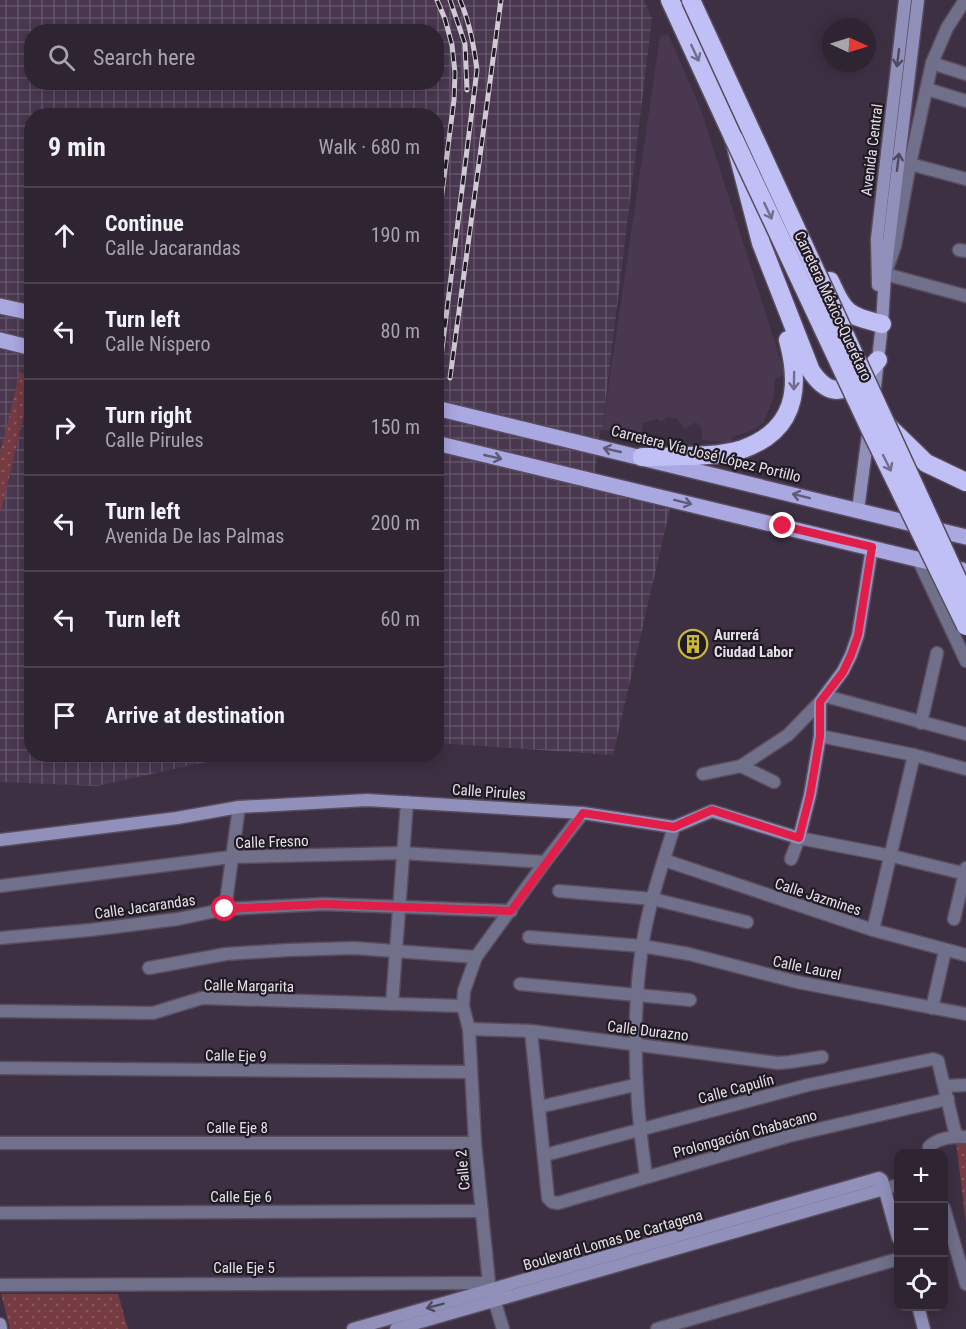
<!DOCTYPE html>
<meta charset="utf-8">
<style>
body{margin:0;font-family:"Roboto Condensed",sans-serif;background:#362c3a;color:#f1f3f6}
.controls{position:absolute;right:18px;bottom:18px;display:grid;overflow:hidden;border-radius:12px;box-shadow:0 3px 15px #0003}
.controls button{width:54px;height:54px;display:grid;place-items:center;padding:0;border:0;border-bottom:2px solid #49414d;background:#2e2432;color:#f1f3f6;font:30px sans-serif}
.compass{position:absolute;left:822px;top:18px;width:54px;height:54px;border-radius:50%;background:#2e2432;box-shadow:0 3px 15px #0003;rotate:94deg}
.stop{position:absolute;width:18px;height:18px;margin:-14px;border:4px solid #e11d48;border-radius:50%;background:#fff}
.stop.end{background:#e11d48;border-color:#fff;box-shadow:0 2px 6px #0008}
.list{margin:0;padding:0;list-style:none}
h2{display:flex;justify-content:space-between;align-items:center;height:78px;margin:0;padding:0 24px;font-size:26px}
h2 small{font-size:20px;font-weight:400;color:#a7a4ac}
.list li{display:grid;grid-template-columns:39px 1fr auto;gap:18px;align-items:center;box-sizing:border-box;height:96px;padding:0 24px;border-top:2px solid #49414d}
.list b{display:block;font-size:22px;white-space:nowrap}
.list p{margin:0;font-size:20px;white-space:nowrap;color:#a7a4ac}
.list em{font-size:20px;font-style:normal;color:#a7a4ac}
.icon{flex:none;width:33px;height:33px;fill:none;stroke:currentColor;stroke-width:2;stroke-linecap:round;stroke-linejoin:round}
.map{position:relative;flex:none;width:966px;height:1329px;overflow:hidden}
.search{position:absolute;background:#2e2432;box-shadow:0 3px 15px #0003;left:24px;top:24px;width:420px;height:66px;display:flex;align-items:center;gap:15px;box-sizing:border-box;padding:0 21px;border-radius:24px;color:#a7a4ac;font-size:22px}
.panel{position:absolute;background:#2e2432;box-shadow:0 3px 15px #0003;left:24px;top:108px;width:420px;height:654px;border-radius:24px}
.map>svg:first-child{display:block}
.built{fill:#493850}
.industrial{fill:url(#industrial-grid);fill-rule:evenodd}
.green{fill:url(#green-dots)}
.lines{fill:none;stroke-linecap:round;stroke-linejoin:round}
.street-casing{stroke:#584c5e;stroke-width:15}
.secondary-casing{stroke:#584c5e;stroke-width:15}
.primary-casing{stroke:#584c5e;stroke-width:18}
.highway-casing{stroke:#584c5e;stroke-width:21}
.street{stroke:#70708b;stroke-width:12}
.secondary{stroke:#9190bb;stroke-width:12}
.primary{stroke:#aaa8e0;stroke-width:15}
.highway{stroke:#c1c0f6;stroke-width:18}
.rail-casing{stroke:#d2c9d6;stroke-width:5}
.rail{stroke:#201b23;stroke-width:3;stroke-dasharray:9;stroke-linecap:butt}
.highway-bridge-casing{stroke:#584c5e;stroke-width:21;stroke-linecap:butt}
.highway-bridge{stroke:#c1c0f6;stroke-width:18}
.oneway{stroke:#706e8c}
.oneway2{stroke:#4d4a60}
.oneway3{stroke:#5e5a78}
.route{stroke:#e11d48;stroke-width:8}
.labels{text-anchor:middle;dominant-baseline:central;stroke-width:4.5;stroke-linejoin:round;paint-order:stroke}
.street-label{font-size:15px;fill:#e6deea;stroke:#201b23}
.poi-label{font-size:15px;font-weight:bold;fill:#e6deea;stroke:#201b23;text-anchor:start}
</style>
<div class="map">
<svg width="966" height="1329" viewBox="0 0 966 1329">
<defs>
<pattern id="industrial-grid" width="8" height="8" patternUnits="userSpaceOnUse" patternTransform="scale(1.5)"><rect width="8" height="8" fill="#493850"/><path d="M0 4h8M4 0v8" fill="none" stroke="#635469"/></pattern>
<pattern id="green-dots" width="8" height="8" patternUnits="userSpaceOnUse" patternTransform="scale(1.5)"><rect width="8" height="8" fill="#753b42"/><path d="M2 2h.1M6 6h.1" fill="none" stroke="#89575d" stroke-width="1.8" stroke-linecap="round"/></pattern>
</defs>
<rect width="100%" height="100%" fill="#3d3043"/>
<polygon class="built" points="668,34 701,110 785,374 775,379 774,396 764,422 754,430 732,437 731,443 702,440 702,429 696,422 685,429 676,418 667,417 661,422 658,419 643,423 641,433 602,430 660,37"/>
<path class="industrial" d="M0 0H644L652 19 602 430 600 431 593 490 670 509 613 755 437 743 436 116H32V754L239 755 97 786 0 782ZM32 32H436V82H32Z"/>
<g class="green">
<polygon points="20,372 31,375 31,385 0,515 0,454"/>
<polygon points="956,1142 966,1142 966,1223"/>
<polygon points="1,1294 118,1294 128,1329 10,1329"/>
</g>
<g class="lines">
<g class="street-casing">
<g id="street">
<polyline points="965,0 947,28 932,63 910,164 895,246 885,274 966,296"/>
<polyline points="932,63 966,74"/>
<polyline points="927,89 966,101"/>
<polyline points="910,164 966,179"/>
<polyline points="959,250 966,251"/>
<polyline points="918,559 966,661"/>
<polyline points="825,696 966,734"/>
<polyline points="921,723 937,653"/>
<polyline points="820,736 914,755 966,769"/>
<polyline points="741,766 774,782"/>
<polyline points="703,774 741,766 788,735 820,702"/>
<polyline points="791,859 799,838 892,856 966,874"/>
<polyline points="664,860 873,930 966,955"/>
<polyline points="0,886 231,857 402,853 545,862"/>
<polyline points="559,891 653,899 747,922"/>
<polyline points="225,909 239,807"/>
<polyline points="954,919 966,868"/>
<polyline points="873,930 914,755"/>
<polyline points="529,937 642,946 689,954 797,982 966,1014"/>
<polyline points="0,938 90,930 178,919 225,909 324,904 511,911"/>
<polyline points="149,968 226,954 288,950 354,948 476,957"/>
<polyline points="520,984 690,1000"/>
<polyline points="392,1004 407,802"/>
<polyline points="932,1008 945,951"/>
<polyline points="0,1011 153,1013 202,998 463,1006"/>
<polyline points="469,1029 531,1031 778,1063 790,1062 822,1057"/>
<polyline points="531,1031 548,1198 552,1202 558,1203 789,1136 948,1099"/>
<polyline points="0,1068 471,1072"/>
<polyline points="945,1086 966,1085"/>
<polyline points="539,1107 635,1085"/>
<polyline points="0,1143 475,1143"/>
<path d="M929 1154V1147C937 1138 954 1136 966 1137"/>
<polyline points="545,1155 808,1085 933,1059 938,1061 956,1136"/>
<path d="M646 1176C635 1100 631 1023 642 947 648 906 662 866 674 827"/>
<polyline points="884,1189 898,1185"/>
<polyline points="944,1208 966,1284"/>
<polyline points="0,1213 482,1211"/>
<polyline points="0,1285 489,1283"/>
<polyline points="503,1329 489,1283 475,1143 469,1029 463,1006 464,991 476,957 545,862 583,813"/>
<polyline points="657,1329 898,1259"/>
</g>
</g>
<g class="secondary-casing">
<g id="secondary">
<polyline points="878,285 877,239 905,0"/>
<polyline points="874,395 882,324 885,274 918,0"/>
<polyline points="858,510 869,427"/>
<polyline points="0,840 177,818 239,807 367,800 583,813 674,827 712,811 799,838 810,795 820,736 820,702 843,671 851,655 858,635 872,547"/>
<polyline points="918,1306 924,1329"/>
<polyline points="0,1324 1,1329"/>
<polyline points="353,1329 879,1178 882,1180 898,1238"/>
<polyline points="396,1329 884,1189"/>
</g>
</g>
<g class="primary-casing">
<g id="primary">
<polyline points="0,306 32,313"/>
<polyline points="0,340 32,348"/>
<polyline points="436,408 966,537"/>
<polyline points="436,443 966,571"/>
</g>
</g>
<g class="highway-casing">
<g id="highway">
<path d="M670 0 734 139 761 243 811 371C836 408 857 383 878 360"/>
<path d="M830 281C845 314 847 315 882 324"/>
<polyline points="888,426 926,463 966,482"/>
<path d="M642 457C671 456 716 458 743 449 796 430 801 388 788 340"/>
</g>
</g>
<use href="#street" class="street"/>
<use href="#secondary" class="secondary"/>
<use href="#primary" class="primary"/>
<use href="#highway" class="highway"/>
<g class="rail-casing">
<g id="rail">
<polyline points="450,0 465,44 467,90"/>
<polyline points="436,240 454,100 455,73 452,45 445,19 437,0"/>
<polyline points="450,378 501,0"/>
<path d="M438 381 477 70C474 46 470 23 460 0"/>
</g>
</g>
<use href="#rail" class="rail"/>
<g class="highway-bridge-casing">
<g id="highway-bridge">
<polyline points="691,0 966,598"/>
<polyline points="734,139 871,431 966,626"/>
</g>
</g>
<use href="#highway-bridge" class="highway-bridge"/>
</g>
<defs><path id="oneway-shaft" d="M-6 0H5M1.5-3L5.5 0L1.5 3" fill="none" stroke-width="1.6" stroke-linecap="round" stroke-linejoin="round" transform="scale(1.5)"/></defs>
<g class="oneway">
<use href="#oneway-shaft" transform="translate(695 53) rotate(65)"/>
<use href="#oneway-shaft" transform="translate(768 211) rotate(65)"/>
<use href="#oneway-shaft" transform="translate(794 381) rotate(91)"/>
<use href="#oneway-shaft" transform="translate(887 463) rotate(64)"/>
</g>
<g class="oneway2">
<use href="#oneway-shaft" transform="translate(898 58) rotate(97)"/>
<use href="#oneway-shaft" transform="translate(898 162) rotate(-83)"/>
<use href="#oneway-shaft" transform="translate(435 1306) rotate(165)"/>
</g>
<g class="oneway3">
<use href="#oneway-shaft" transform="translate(612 450) rotate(-167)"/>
<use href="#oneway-shaft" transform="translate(493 457) rotate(13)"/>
<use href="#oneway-shaft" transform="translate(801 496) rotate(-166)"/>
<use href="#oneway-shaft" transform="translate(683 502) rotate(14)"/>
</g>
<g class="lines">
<polyline class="route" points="225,909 324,904 511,911 583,813 674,827 712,810 799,838 810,795 820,736 820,702 843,672 851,655 858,635 872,547 783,526"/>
</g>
<defs>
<g id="building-ring" transform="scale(1.5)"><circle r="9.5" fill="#201b23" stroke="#ccb939" stroke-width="1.5"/><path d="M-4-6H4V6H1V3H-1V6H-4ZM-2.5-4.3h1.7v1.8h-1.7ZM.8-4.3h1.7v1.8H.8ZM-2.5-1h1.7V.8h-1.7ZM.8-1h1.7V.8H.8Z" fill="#ccb939"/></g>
</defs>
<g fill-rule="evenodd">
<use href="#building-ring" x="693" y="644"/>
</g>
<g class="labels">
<g class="street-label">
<text transform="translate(872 150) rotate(-83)">Avenida Central</text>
<text transform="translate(833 306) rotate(65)">Carretera México-Querétaro</text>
<text transform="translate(706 454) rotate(14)">Carretera Vía José López Portillo</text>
<text transform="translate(489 792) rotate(4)">Calle Pirules</text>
<text transform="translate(272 842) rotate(-2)">Calle Fresno</text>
<text transform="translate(818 897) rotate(18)">Calle Jazmines</text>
<text transform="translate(145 907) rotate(-8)">Calle Jacarandas</text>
<text transform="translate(807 968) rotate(12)">Calle Laurel</text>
<text transform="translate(249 986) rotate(1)">Calle Margarita</text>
<text transform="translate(648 1031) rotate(7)">Calle Durazno</text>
<text transform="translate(236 1056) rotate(1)">Calle Eje 9</text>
<text transform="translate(736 1089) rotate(-15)">Calle Capulín</text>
<text x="237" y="1128">Calle Eje 8</text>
<text transform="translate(745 1134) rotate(-15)">Prolongación Chabacano</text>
<text transform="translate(463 1170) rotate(-95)">Calle 2</text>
<text x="241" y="1197">Calle Eje 6</text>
<text transform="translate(613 1240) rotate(-16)">Boulevard Lomas De Cartagena</text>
<text x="244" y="1268">Calle Eje 5</text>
</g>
<g class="poi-label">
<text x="714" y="635">Aurrerá<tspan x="714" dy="17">Ciudad Labor</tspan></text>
</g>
</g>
</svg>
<div class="controls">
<button>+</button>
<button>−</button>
<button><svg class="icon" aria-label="locate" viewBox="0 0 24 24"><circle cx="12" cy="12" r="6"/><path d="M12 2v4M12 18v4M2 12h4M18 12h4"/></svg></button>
</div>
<svg class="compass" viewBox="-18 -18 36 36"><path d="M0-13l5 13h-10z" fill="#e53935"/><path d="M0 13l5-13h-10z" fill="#a7a4ac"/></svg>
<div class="stop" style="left:225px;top:909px"></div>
<div class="stop end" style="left:783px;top:526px"></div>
<div class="search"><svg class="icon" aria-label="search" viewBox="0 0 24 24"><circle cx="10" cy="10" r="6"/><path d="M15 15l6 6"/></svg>Search here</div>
<section class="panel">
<h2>9 min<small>Walk · 680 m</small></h2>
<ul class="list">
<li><svg class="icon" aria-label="ahead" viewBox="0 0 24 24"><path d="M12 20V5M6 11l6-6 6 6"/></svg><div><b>Continue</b><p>Calle Jacarandas</p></div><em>190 m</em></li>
<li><svg class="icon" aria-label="left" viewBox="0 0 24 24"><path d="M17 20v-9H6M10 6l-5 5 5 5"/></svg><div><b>Turn left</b><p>Calle Níspero</p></div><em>80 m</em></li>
<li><svg class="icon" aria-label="right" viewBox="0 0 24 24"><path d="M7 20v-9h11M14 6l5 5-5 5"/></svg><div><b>Turn right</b><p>Calle Pirules</p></div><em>150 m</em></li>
<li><svg class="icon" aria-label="left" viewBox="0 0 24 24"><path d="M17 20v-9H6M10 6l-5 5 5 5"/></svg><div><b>Turn left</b><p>Avenida De las Palmas</p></div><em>200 m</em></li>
<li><svg class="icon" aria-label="left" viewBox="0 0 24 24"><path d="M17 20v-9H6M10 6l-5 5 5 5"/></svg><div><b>Turn left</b></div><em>60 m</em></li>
<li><svg class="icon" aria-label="arrive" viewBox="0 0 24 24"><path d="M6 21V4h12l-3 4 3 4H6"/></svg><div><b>Arrive at destination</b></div></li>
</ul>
</section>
</div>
